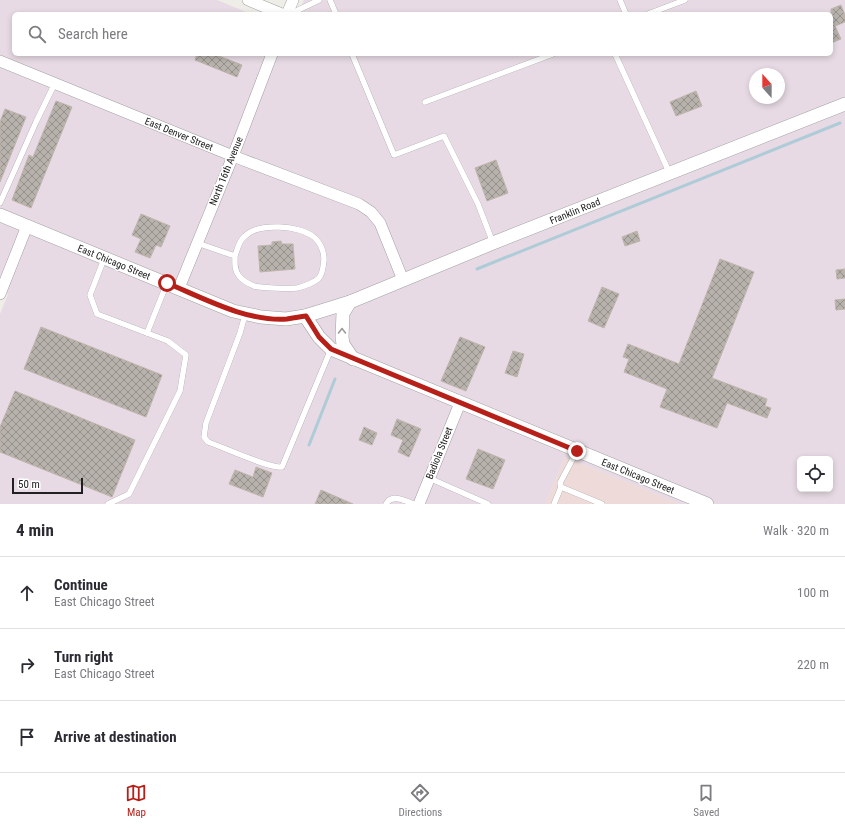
<!DOCTYPE html>
<meta charset="utf-8">
<style>
body{margin:0;font-family:"Roboto Condensed",sans-serif;background:#f7f7f7;color:#2b2b33}
.controls{position:absolute;right:12px;bottom:12px;display:grid;overflow:hidden;border-radius:6px;box-shadow:0 2px 6px #0003}
.controls button{width:36px;height:36px;display:grid;place-items:center;padding:0;border:0;border-bottom:1px solid #e1e1e2;background:#fff;color:#2b2b33;font:20px sans-serif}
.compass{position:absolute;left:749px;top:68px;width:36px;height:36px;border-radius:50%;background:#fff;box-shadow:0 2px 6px #0003;rotate:339deg}
.scale{position:absolute;left:12px;bottom:10px;width:71px;box-sizing:border-box;padding-left:4px;border:2px solid #202020;border-top:0;font-size:11px;line-height:14px;white-space:nowrap;color:#202020;-webkit-text-stroke:3px #fff;paint-order:stroke}
.stop{position:absolute;width:12px;height:12px;margin:-9px;border:3px solid #b62019;border-radius:50%;background:#fff}
.stop.end{background:#b62019;border-color:#fff;box-shadow:0 1px 4px #0008}
.list{margin:0;padding:0;list-style:none}
h2{display:flex;justify-content:space-between;align-items:center;height:52px;margin:0;padding:0 16px;font-size:17px}
h2 small{font-size:13px;font-weight:400;color:#7c7c81}
.list li{display:grid;grid-template-columns:26px 1fr auto;gap:12px;align-items:center;box-sizing:border-box;height:72px;padding:0 16px;border-top:1px solid #e1e1e2}
.list b{display:block;font-size:15px;white-space:nowrap}
.list p{margin:0;font-size:13px;white-space:nowrap;color:#7c7c81}
.list em{font-size:13px;font-style:normal;color:#7c7c81}
.icon{flex:none;width:22px;height:22px;fill:none;stroke:currentColor;stroke-width:2;stroke-linecap:round;stroke-linejoin:round}
.map{position:relative;flex:none;width:845px;height:504px;overflow:hidden}
.search{position:absolute;background:#fff;box-shadow:0 2px 6px #0003;left:12px;right:12px;top:12px;height:44px;display:flex;align-items:center;gap:10px;box-sizing:border-box;padding:0 14px;border-radius:6px;color:#7c7c81;font-size:15px}
.sheet{height:268px;background:#fff}
nav{display:flex;justify-content:space-around;align-items:center;box-sizing:border-box;height:56px;border-top:1px solid #e1e1e2;background:#fff;font-size:11px;color:#7c7c81}
nav a{display:grid;justify-items:center;gap:2px}
nav .on{color:#b62019}
.map>svg:first-child{display:block}
.commercial{fill:#eedbd9}
.industrial{fill:#e7dae4;fill-rule:evenodd}
.lines{fill:none;stroke-linecap:round;stroke-linejoin:round}
.stream{stroke:#adccd7;stroke-width:3}
.building{fill:url(#building-cross-hatch);stroke:#bfb5ab}
.service-casing{stroke:#a1a1a1;stroke-width:6}
.minor-casing{stroke:#a1a1a1;stroke-width:12}
.tertiary-casing{stroke:#a1a1a1;stroke-width:14}
.service{stroke:#fff;stroke-width:5.5}
.minor{stroke:#fff;stroke-width:11}
.tertiary{stroke:#fff;stroke-width:13}
.oneway{stroke:#9b9b9b}
.route{stroke:#b62019;stroke-width:5}
.labels{text-anchor:middle;dominant-baseline:central;stroke-width:3;stroke-linejoin:round;paint-order:stroke}
.street-label{font-size:10px;fill:#202020;stroke:#fff}
</style>
<div class="map">
<svg width="845" height="504" viewBox="0 0 845 504">
<defs>
<pattern id="building-cross-hatch" width="8" height="8" patternUnits="userSpaceOnUse"><rect width="8" height="8" fill="#b8b2ad"/><path d="M0 0l8 8M0 8l8-8" fill="none" stroke="#95908c"/></pattern>
</defs>
<rect width="100%" height="100%" fill="#efede7"/>
<polygon class="commercial" points="565,457 680,504 545,504"/>
<path class="industrial" d="M0 0H217L251 14H14V54H831V14H298L304 0H845V504H680L565 457 545 504H0V314L8 294 0 290ZM755 74H779V98H755ZM800 459H830V489H800Z"/>
<g class="lines">
<g class="stream">
<polyline points="477,269 840,123"/>
<polyline points="309,445 335,379"/>
</g>
</g>
<g class="building">
<polygon points="841,5 845,15 845,22 835,26 841,39 831,43 831,9"/>
<polygon points="197,54 214,54 242,65 237,77 195,60"/>
<polygon points="696,91 702,106 676,116 670,102"/>
<polygon points="56,101 72,107 31,208 12,200 29,155 33,157"/>
<polygon points="5,109 26,117 0,182 0,122"/>
<polygon points="496,160 508,193 487,201 475,168"/>
<polygon points="141,214 170,226 161,247 156,245 150,258 135,252 141,239 132,235"/>
<polygon points="637,231 640,241 625,246 622,237"/>
<polygon points="281,241 282,244 293,244 295,269 260,272 258,246 272,245 272,242"/>
<polygon points="720,259 754,272 712,378 767,399 765,406 771,408 767,418 727,403 717,428 660,407 667,389 624,372 629,359 623,357 628,344 679,364"/>
<polygon points="845,269 845,278 837,279 836,270"/>
<polygon points="602,287 619,294 604,328 588,321"/>
<polygon points="845,299 845,309 836,310 835,300"/>
<polygon points="41,327 162,375 146,417 24,369"/>
<polygon points="460,337 485,347 466,391 441,381"/>
<polygon points="513,351 524,354 517,377 505,373"/>
<polygon points="15,391 135,440 112,497 0,452 0,427"/>
<polygon points="397,419 421,429 409,457 398,452 403,440 391,435"/>
<polygon points="364,427 377,433 372,445 359,440"/>
<polygon points="478,449 505,460 493,489 466,479"/>
<polygon points="256,467 272,473 263,497 229,484 235,470 253,477"/>
<polygon points="321,490 353,504 315,504"/>
</g>
<g class="lines">
<g class="service-casing">
<g id="service">
<polyline points="330,0 336,14"/>
<polyline points="620,0 626,14"/>
<polyline points="290,14 319,0"/>
<polyline points="648,14 685,0"/>
<polyline points="352,54 394,155 444,136 478,204 493,243"/>
<polyline points="615,54 670,174"/>
<polyline points="425,102 553,54"/>
<polyline points="0,203 36,122 55,83"/>
<path d="M197 243 235 256C237 250 239 241 244 237 258 222 301 225 315 238 321 244 324 252 324 260 323 267 323 273 319 278 315 282 303 287 297 288 290 289 261 288 254 286 249 284 243 281 239 276 234 270 235 263 235 256"/>
<polyline points="104,259 90,295 97,314 168,341 186,355 180,391 129,494 108,504"/>
<path d="M245 315 240 333 206 423 204 437 208 442C223 447 270 469 282 467L331 349"/>
<polyline points="147,333 167,283"/>
<polyline points="577,451 560,483 561,487 602,504"/>
<polyline points="429,478 488,504"/>
<path d="M386 504C392 493 405 501 414 504"/>
<polyline points="554,504 561,487"/>
</g>
</g>
<g class="minor-casing">
<g id="minor">
<polyline points="248,0 282,14"/>
<polyline points="287,14 293,0"/>
<polyline points="0,61 233,156 359,204 371,212 380,223 403,280"/>
<polyline points="179,288 233,156 272,54"/>
<polyline points="0,294 27,226"/>
<polyline points="419,504 460,403"/>
</g>
</g>
<g class="tertiary-casing">
<g id="tertiary">
<polyline points="0,215 233,311 261,317 286,319 305,316 350,302 493,243 845,104"/>
<polyline points="350,302 343,313 342,337 343,344 353,359"/>
<polyline points="305,316 319,337 331,349 707,504"/>
</g>
</g>
<use href="#service" class="service"/>
<use href="#minor" class="minor"/>
<use href="#tertiary" class="tertiary"/>
</g>
<defs><path id="oneway-chevron" d="M-2-3.5L2.5 0L-2 3.5" fill="none" stroke-width="1.6" stroke-linecap="round" stroke-linejoin="round"/></defs>
<use class="oneway" href="#oneway-chevron" transform="translate(342 331) rotate(-90)"/>
<g class="lines">
<path class="route" d="M167 283C203 298 247 322 287 319 293 318 299 317 306 316L319 337 331 349 577 451"/>
</g>
<g class="labels">
<g class="street-label">
<text transform="translate(179 134) rotate(22)">East Denver Street</text>
<text transform="translate(226 171) rotate(-68)">North 16th Avenue</text>
<text transform="translate(575 211) rotate(-22)">Franklin Road</text>
<text transform="translate(114 262) rotate(22)">East Chicago Street</text>
<text transform="translate(439 453) rotate(-68)">Badiola Street</text>
<text transform="translate(638 476) rotate(22)">East Chicago Street</text>
</g>
</g>
</svg>
<div class="controls">
<button><svg class="icon" aria-label="locate" viewBox="0 0 24 24"><circle cx="12" cy="12" r="6"/><path d="M12 2v4M12 18v4M2 12h4M18 12h4"/></svg></button>
</div>
<svg class="compass" viewBox="-18 -18 36 36"><path d="M0-13l5 13h-10z" fill="#e53935"/><path d="M0 13l5-13h-10z" fill="#7c7c81"/></svg>
<div class="scale">50 m</div>
<div class="stop" style="left:167px;top:283px"></div>
<div class="stop end" style="left:577px;top:451px"></div>
<div class="search"><svg class="icon" aria-label="search" viewBox="0 0 24 24"><circle cx="10" cy="10" r="6"/><path d="M15 15l6 6"/></svg>Search here</div>
</div>
<section class="sheet">
<h2>4 min<small>Walk · 320 m</small></h2>
<ul class="list">
<li><svg class="icon" aria-label="ahead" viewBox="0 0 24 24"><path d="M12 20V5M6 11l6-6 6 6"/></svg><div><b>Continue</b><p>East Chicago Street</p></div><em>100 m</em></li>
<li><svg class="icon" aria-label="right" viewBox="0 0 24 24"><path d="M7 20v-9h11M14 6l5 5-5 5"/></svg><div><b>Turn right</b><p>East Chicago Street</p></div><em>220 m</em></li>
<li><svg class="icon" aria-label="arrive" viewBox="0 0 24 24"><path d="M6 21V4h12l-3 4 3 4H6"/></svg><div><b>Arrive at destination</b></div></li>
</ul>
</section>
<nav>
<a class="on"><svg class="icon" aria-label="map" viewBox="0 0 24 24"><path d="M3 6l6-2 6 2 6-2v14l-6 2-6-2-6 2zM9 4v14M15 6v14"/></svg>Map</a>
<a><svg class="icon" aria-label="directions" viewBox="0 0 24 24"><path d="M12 3l9 9-9 9-9-9zM9 14v-3h6M13 9l2 2-2 2"/></svg>Directions</a>
<a><svg class="icon" aria-label="saved" viewBox="0 0 24 24"><path d="M7 4h10v16l-5-4-5 4z"/></svg>Saved</a>
</nav>
